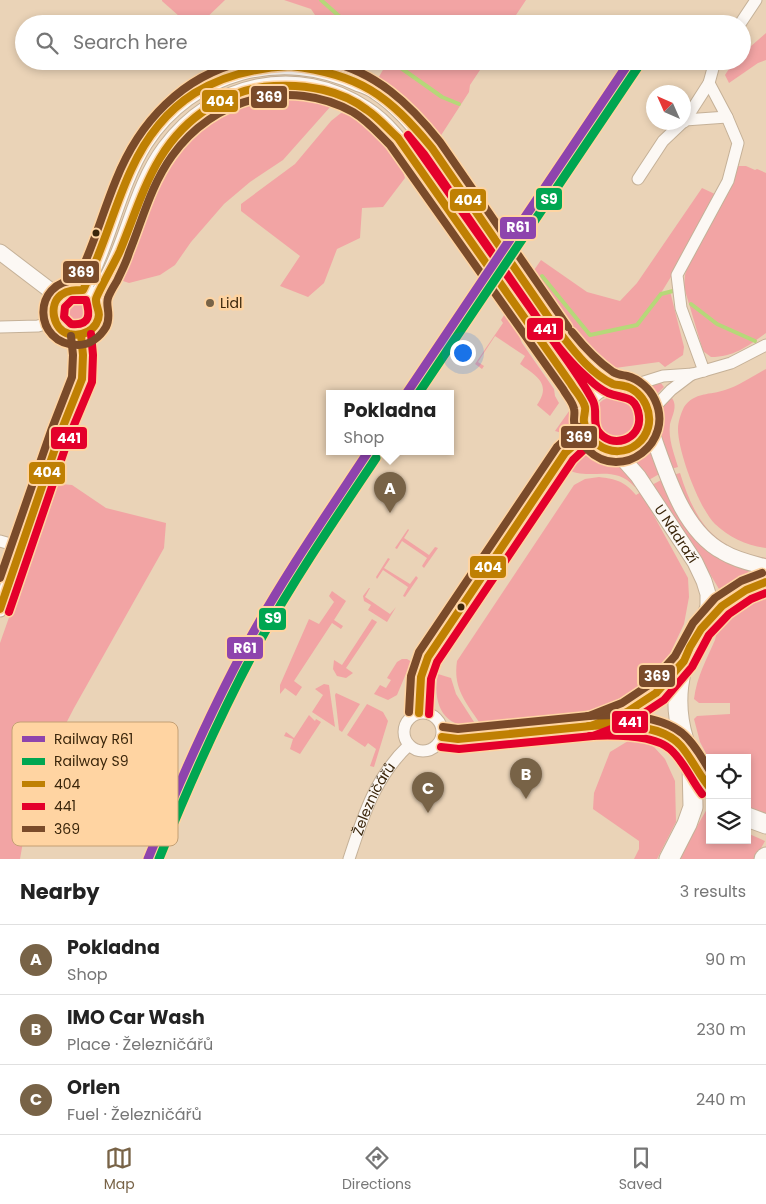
<!DOCTYPE html>
<meta charset="utf-8">
<style>
body{margin:0;font-family:Poppins,sans-serif;background:#f6f6f6;color:#222}
.controls{position:absolute;right:15px;bottom:15px;display:grid;overflow:hidden;border-radius:0px;box-shadow:0 2px 8px #0003}
.controls button{width:45px;height:45px;display:grid;place-items:center;padding:0;border:0;border-bottom:1px solid #e0e0e0;background:#fff;color:#222;font:25px sans-serif}
.compass{position:absolute;left:646px;top:85px;width:45px;height:45px;border-radius:50%;background:#fff;box-shadow:0 2px 8px #0003;rotate:315deg}
.you{position:absolute;left:462px;top:352px;width:18px;height:18px;margin:-12px;border:4px solid #fff;border-radius:50%;background:#1a73e8;box-shadow:0 0 0 8px #1a73e833}
.badge{display:grid;place-items:center;width:32px;height:32px;border-radius:50%;background:#786347;color:#fff;font-size:16px;font-weight:700}
.pin{position:absolute;translate:-50% -41px;filter:drop-shadow(0 1px 2px #0008)}
.pin::after{content:'';position:absolute;top:26px;width:18px;height:15px;background:inherit;clip-path:polygon(0 0,100% 0,50% 100%)}
.popup{position:absolute;left:326px;top:390px;width:128px;height:65px;box-sizing:border-box;display:grid;place-content:center;border-radius:0px;background:#fff;filter:drop-shadow(0 1px 4px #0005);font-size:16px;white-space:nowrap;color:#767676}
.popup b{font-size:19px;color:#222}
.popup::after{content:'';position:absolute;left:50%;top:100%;margin-left:-10px;border:10px solid transparent;border-top-color:#fff}
.list{margin:0;padding:0;list-style:none}
h2{display:flex;justify-content:space-between;align-items:center;height:65px;margin:0;padding:0 20px;font-size:21px}
h2 small{font-size:16px;font-weight:400;color:#767676}
.list li{display:grid;grid-template-columns:32px 1fr auto;gap:15px;align-items:center;box-sizing:border-box;height:70px;padding:0 20px;border-top:1px solid #e0e0e0}
.list b{display:block;font-size:19px;white-space:nowrap}
.list p{margin:0;font-size:16px;white-space:nowrap;color:#767676}
.list em{font-size:16px;font-style:normal;color:#767676}
.icon{flex:none;width:28px;height:28px;fill:none;stroke:currentColor;stroke-width:2;stroke-linecap:round;stroke-linejoin:round}
.map{position:relative;flex:none;width:766px;height:859px;overflow:hidden}
.search{position:absolute;background:#fff;box-shadow:0 2px 8px #0003;left:15px;right:15px;top:15px;height:55px;display:flex;align-items:center;gap:12px;box-sizing:border-box;padding:0 18px;border-radius:28px;color:#767676;font-size:19px}
.sheet{height:275px;background:#fff}
nav{display:flex;justify-content:space-around;align-items:center;box-sizing:border-box;height:70px;border-top:1px solid #e0e0e0;background:#fff;font-size:14px;color:#767676}
nav a{display:grid;justify-items:center;gap:2px}
nav .on{color:#786347}
.map>svg:first-child{display:block}
.green{fill:#f2a4a4}
.lines{fill:none;stroke-linecap:round;stroke-linejoin:round}
.stream{stroke:#b6d879;stroke-width:4}
.tertiary-tunnel{stroke:#c7b095;stroke-width:15;stroke-dasharray:15 8;stroke-linecap:butt}
.minor-casing{stroke:#c5b198;stroke-width:13}
.tertiary-casing{stroke:#c5b198;stroke-width:17}
.trunk-casing{stroke:#c5b198;stroke-width:21}
.minor{stroke:#fcf8f4;stroke-width:11}
.tertiary{stroke:#fcf8f4;stroke-width:15}
.trunk{stroke:#fcf8f4;stroke-width:19}
.bus-1-casing{stroke:#ffd4a2;stroke-width:11}
.bus-2-casing{stroke:#ffd4a2;stroke-width:11}
.bus-3-casing{stroke:#ffd4a2;stroke-width:11}
.bus-1{stroke:#bf8003;stroke-width:8}
.bus-2{stroke:#e4002b;stroke-width:8}
.bus-3{stroke:#7a4b2a;stroke-width:8}
.rail-1-casing{stroke:#ffd4a2;stroke-width:12}
.rail-2-casing{stroke:#ffd4a2;stroke-width:12}
.rail-1{stroke:#8e44ad;stroke-width:9}
.rail-2{stroke:#00a651;stroke-width:9}
.bus-dot{fill:#3b260b;stroke:#ffd4a2;stroke-width:2}
.poi-dot{fill:#786347;stroke:#ffd4a2;stroke-width:2}
.labels{text-anchor:middle;dominant-baseline:central;stroke-width:5;stroke-linejoin:round;paint-order:stroke}
.poi-label{font-size:14px;fill:#3b260b;stroke:#ffd4a2;text-anchor:start}
.street-label{font-size:14px;fill:#3b260b;stroke:#ffd4a2}
.key{fill:#ffd4a2;stroke:#c4a075;stroke-width:1}
.key-label{font-size:14px;fill:#3b260b}
.line-badge{stroke:#ffd4a2;stroke-width:2}
.badge-label{font-size:14px;text-anchor:middle;font-weight:bold;fill:#fff}
</style>
<div class="map">
<svg width="766" height="859" viewBox="0 0 766 859">
<rect width="100%" height="100%" fill="#ead3b7"/>
<g class="green">
<polygon points="162,0 225,0 200,24 188,24 162,1"/>
<polygon points="284,0 526,0 510,24 321,24 311,9"/>
<polygon points="766,33 766,60 758,63 729,83 725,75 734,61 742,61 742,54"/>
<polygon points="388,61 486,61 470,85 469,92 438,140 395,95 376,82"/>
<path d="M277 97 308 100 331 106 283 160 250 182 224 204 191 242 175 265 160 275 129 283 123 281C149 208 162 134 243 104 254 100 266 99 277 97Z"/>
<path d="M341 113C362 114 389 141 398 159 401 165 403 172 405 178L383 207 362 208 360 238 337 249 324 283 308 297 280 286 300 256 241 211V204L295 164 331 121Z"/>
<path d="M736 166H746L755 170 757 169 766 173V333C748 346 734 357 711 357L703 351 684 287 685 275 688 265Z"/>
<polygon points="702,188 717,195 691,244 661,293 670,291 684,347 683,355 665,367 659,362 615,368 597,364 583,351 530,276 541,260 587,292 620,301 637,283"/>
<circle cx="76" cy="312" r="16"/>
<path d="M508 309 522 343 554 389 555 396 559 403 550 416 537 405C552 383 536 376 520 364L525 356 495 336 478 362 484 366 482 369 475 364 503 323 501 320Z"/>
<path d="M766 369V548C747 546 729 537 715 524 699 508 678 452 678 429 678 422 681 413 684 407 694 392 711 395 725 390 739 386 753 376 766 369Z"/>
<path d="M557 373C567 389 582 406 571 425 568 430 567 432 562 433L555 431 572 407 573 400 555 374Z"/>
<path d="M660 382 664 387 653 398C649 398 643 391 643 387Z"/>
<circle cx="616" cy="419" r="23"/>
<path d="M672 398C678 407 672 415 670 424 668 439 674 453 678 467L671 469C661 441 644 420 672 398Z"/>
<polygon points="647,445 650,445 661,473 647,481 630,457"/>
<path d="M583 454C610 452 623 467 638 486L635 487C612 462 589 483 565 468L572 459Z"/>
<path d="M680 473C695 521 713 549 766 558V560C738 556 710 542 694 518 686 505 680 489 673 475Z"/>
<path d="M599 477C616 479 624 481 636 495L641 492 688 578 689 597 684 624 660 675 639 696 607 711 479 722C465 701 453 688 457 661L574 485 585 479Z"/>
<path d="M663 479 681 517 749 570 747 576 719 589C698 553 676 519 650 486Z"/>
<polygon points="51,483 72,485 106,508 166,523 164,548 74,708 44,766 27,819 20,859 0,859 0,643 31,555"/>
<polygon points="408,529 409,530 404,538 429,555 435,547 438,548 424,568 422,566 427,558 402,541 397,549 395,548"/>
<polygon points="388,558 390,559 384,568 410,584 416,576 418,578 405,597 403,596 408,587 383,570 377,579 376,577"/>
<polygon points="369,588 370,588 365,597 390,614 396,607 387,622 368,610 371,605 364,601 363,596"/>
<polygon points="332,591 346,601 334,620 343,626 341,629 332,623 294,681 302,687 296,696 285,688 280,694 280,685 309,619 319,624 334,602 329,596"/>
<path d="M766 592V816L747 807V758H710V761L700 742 694 719 697 716 730 714V703H699L694 699C697 676 706 661 715 640 717 633 718 623 722 618 733 604 751 599 766 592Z"/>
<polygon points="372,619 377,622 346,668 353,673 346,678 337,676 333,669 334,660 342,665"/>
<polygon points="402,659 407,659 412,662 405,676 397,695 388,700 374,694 380,685 386,688 391,680 387,678 397,662"/>
<path d="M438 674 451 678 456 694 476 725C443 730 432 702 438 674Z"/>
<polygon points="324,684 329,685 335,727 312,712 323,695 315,689"/>
<polygon points="336,693 360,704 342,732 339,730 335,695"/>
<polygon points="367,704 383,712 388,721 374,767 370,766 376,749 368,743 365,747 347,735"/>
<polygon points="309,715 315,721 316,719 321,722 300,754 290,749 293,739 284,736 286,732 294,738"/>
<polygon points="633,738 654,747 665,759 675,781 676,822 657,859 634,859 639,849 639,841 593,809 594,793 610,752"/>
<polygon points="707,809 710,810 710,840 747,840 747,833 765,841 755,859 678,859"/>
</g>
<g class="lines">
<g class="stream">
<polyline points="321,0 348,24"/>
<polyline points="391,61 442,97 459,104"/>
<polyline points="542,276 590,335 637,325 661,294 673,291"/>
<polyline points="691,304 717,324 755,341"/>
</g>
<g class="tertiary-tunnel">
<polyline points="432,148 524,284"/>
<polyline points="419,167 514,301"/>
</g>
<g class="minor-casing">
<g id="minor">
<polyline points="740,24 756,0"/>
<polyline points="685,120 727,117"/>
<polyline points="684,122 709,83 715,61"/>
<polyline points="638,179 663,141 683,122"/>
<polyline points="0,327 38,326 54,321"/>
<polyline points="704,371 681,308 677,275 728,181 738,143 727,117 709,83"/>
<polyline points="628,387 663,376 693,374 731,363 766,345"/>
<polyline points="649,413 671,390 692,374"/>
<polyline points="0,541 21,547"/>
<circle cx="423" cy="732" r="19"/>
<polyline points="595,724 627,712 656,693 681,664"/>
<polyline points="442,737 458,739 591,726 642,728 664,734 675,741 684,750"/>
<path id="s1" d="M349 859C363 816 375 777 409 745"/>
</g>
</g>
<g class="tertiary-casing">
<g id="tertiary">
<polyline points="0,252 59,297"/>
<path d="M524 284C544 312 564 344 590 367 597 374 607 379 615 385"/>
<circle cx="76" cy="312" r="23"/>
<path d="M83 290C109 243 117 188 145 143 192 71 282 47 359 84 365 86 371 88 376 92 397 105 416 129 432 148"/>
<path d="M96 299C101 288 108 277 113 266 131 227 139 183 165 148 213 83 297 63 366 109 388 123 404 146 419 167"/>
<polyline points="514,301 571,384 585,407"/>
<circle cx="616" cy="419" r="33"/>
<path d="M649 425C665 467 680 529 723 552 736 560 751 563 766 567"/>
<path id="s2" d="M613 452 623 459 638 476 695 562 704 581 708 594V606L702 626"/>
<polyline points="0,609 60,434 82,379 83,355 81,335"/>
</g>
</g>
<g class="trunk-casing">
<g id="trunk">
<path d="M710 788C661 729 667 640 735 596 744 590 755 586 766 582"/>
<polyline points="747,817 766,824"/>
<polyline points="669,859 687,824 693,807 692,764"/>
<polyline points="764,859 766,857"/>
</g>
</g>
<use href="#minor" class="minor"/>
<use href="#tertiary" class="tertiary"/>
<use href="#trunk" class="trunk"/>
<g class="bus-1-casing">
<g id="bus-1">
<path d="M290 66C360 74 388 95 432 148L556 328C572 348 589 373 613 384 616 385 620 385 624 386 634 388 642 396 646 405 660 436 625 465 597 444 590 440 585 430 584 422 583 417 586 411 585 407 583 399 575 391 571 384L398 138C388 129 379 118 367 110 341 90 306 84 274 86 251 87 229 95 210 107 155 141 143 195 120 251 116 260 97 294 96 299 95 308 103 312 96 324 90 333 80 336 69 334 53 330 48 305 61 295 68 290 75 290 83 290 103 251 113 209 131 170 163 100 215 70 290 66Z"/>
<polyline points="0,609 60,434 82,379 83,355 81,335"/>
<polyline points="419,713 421,677 428,657 565,453 586,434"/>
<path d="M589 726C616 724 662 724 681 746 692 759 699 775 710 788"/>
<polyline points="442,737 458,739 591,726 627,712 656,693 684,661 690,647 701,629 722,606 746,590 766,582"/>
</g>
</g>
<g class="bus-2-casing">
<g id="bus-2">
<polygon points="408,135 424,154 545,329"/>
<path d="M72 300H86C90 314 91 326 71 324L64 317 65 307Z"/>
<path d="M549 335C561 351 574 367 590 380 595 385 602 390 608 393 622 399 636 394 639 416 642 440 611 450 598 431 592 421 598 411 593 401 581 378 564 356 549 335Z"/>
<polyline points="9,612 69,437 92,382 93,355 91,334"/>
<polyline points="429,714 431,679 437,662 573,460 593,441"/>
<path d="M590 736C612 735 652 734 670 749 684 761 691 780 702 794"/>
<polyline points="441,747 459,749 593,736 632,721 664,700 692,667 709,635 729,614 751,599 766,593"/>
</g>
</g>
<g class="bus-3-casing">
<g id="bus-3">
<path d="M245 61C182 76 139 122 116 180 102 214 93 248 77 280 31 281 33 345 78 345 90 345 100 337 106 327 112 315 105 306 108 298 110 292 114 286 117 281 121 272 126 263 129 253 142 221 151 185 172 156 213 98 290 77 353 112 368 121 378 133 390 145L563 389C566 395 573 402 574 409 575 412 574 417 574 420 574 431 581 443 588 450 622 483 675 442 655 400 650 389 639 379 627 376 622 375 618 375 613 372 597 361 584 347 572 332"/>
<path d="M327 61C376 72 410 104 440 142L568 327"/>
<polyline points="0,578 51,431 72,377 73,355 71,336"/>
<polyline points="409,712 411,676 419,652 557,447 579,427"/>
<path d="M588 716C618 714 658 714 682 733 694 743 702 758 710 771"/>
<polyline points="443,727 458,729 589,716 622,703 649,685 675,656 693,623 715,598 741,581 762,573"/>
</g>
</g>
<use href="#bus-1" class="bus-1"/>
<use href="#bus-2" class="bus-2"/>
<use href="#bus-3" class="bus-3"/>
<g class="rail-1-casing">
<g id="rail-1">
<polyline points="406,394 630,61"/>
<path d="M148 859C178 785 210 712 248 642 284 576 327 514 368 452"/>
</g>
</g>
<g class="rail-2-casing">
<g id="rail-2">
<polyline points="418,394 638,67"/>
<path d="M159 859C188 787 220 715 257 646 293 581 335 519 376 458"/>
</g>
</g>
<use href="#rail-1" class="rail-1"/>
<use href="#rail-2" class="rail-2"/>
</g>
<g class="bus-dot">
<circle cx="96" cy="233" r="4.5"/>
<circle cx="461" cy="607" r="4.5"/>
</g>
<circle class="poi-dot" cx="210" cy="303" r="5"/>
<g class="labels">
<g class="poi-label">
<text x="220" y="303">Lidl</text>
</g>
<g class="street-label">
<text stroke="none"><textPath href="#s2" startOffset="104">U Nádraží</textPath></text>
<text stroke="none"><textPath href="#s1" startOffset="65">Železničářů</textPath></text>
</g>
</g>
<rect x="12" y="722" width="166" height="124" rx="8" class="key"/>
<rect x="22" y="736" width="23" height="6" fill="#8e44ad"/>
<rect x="22" y="758" width="23" height="7" fill="#00a651"/>
<rect x="22" y="781" width="23" height="6" fill="#bf8003"/>
<rect x="22" y="803" width="23" height="7" fill="#e4002b"/>
<rect x="22" y="826" width="23" height="6" fill="#7a4b2a"/>
<g class="key-label">
<text x="54" y="744">Railway R61</text>
<text x="54" y="766">Railway S9</text>
<text x="54" y="789">404</text>
<text x="54" y="811">441</text>
<text x="54" y="834">369</text>
</g>
<g class="line-badge">
<rect x="250" y="85" width="38" height="24" rx="5" fill="#7a4b2a"/>
<rect x="201" y="89" width="38" height="24" rx="5" fill="#bf8003"/>
<rect x="535" y="187" width="28" height="24" rx="5" fill="#00a651"/>
<rect x="449" y="188" width="38" height="24" rx="5" fill="#bf8003"/>
<rect x="499" y="216" width="38" height="24" rx="5" fill="#8e44ad"/>
<rect x="62" y="260" width="38" height="24" rx="5" fill="#7a4b2a"/>
<rect x="526" y="317" width="38" height="24" rx="5" fill="#e4002b"/>
<rect x="560" y="425" width="38" height="24" rx="5" fill="#7a4b2a"/>
<rect x="50" y="426" width="38" height="24" rx="5" fill="#e4002b"/>
<rect x="28" y="461" width="38" height="24" rx="5" fill="#bf8003"/>
<rect x="469" y="555" width="38" height="24" rx="5" fill="#bf8003"/>
<rect x="258" y="607" width="29" height="24" rx="5" fill="#00a651"/>
<rect x="226" y="636" width="38" height="24" rx="5" fill="#8e44ad"/>
<rect x="638" y="664" width="38" height="24" rx="5" fill="#7a4b2a"/>
<rect x="611" y="710" width="38" height="24" rx="5" fill="#e4002b"/>
</g>
<g class="badge-label">
<text x="269" y="102">369</text>
<text x="220" y="106">404</text>
<text x="549" y="204">S9</text>
<text x="468" y="205">404</text>
<text x="518" y="232">R61</text>
<text x="81" y="277">369</text>
<text x="545" y="334">441</text>
<text x="579" y="442">369</text>
<text x="69" y="443">441</text>
<text x="47" y="477">404</text>
<text x="488" y="572">404</text>
<text x="273" y="623">S9</text>
<text x="245" y="653">R61</text>
<text x="657" y="681">369</text>
<text x="630" y="727">441</text>
</g>
</svg>
<div class="controls">
<button><svg class="icon" aria-label="locate" viewBox="0 0 24 24"><circle cx="12" cy="12" r="6"/><path d="M12 2v4M12 18v4M2 12h4M18 12h4"/></svg></button>
<button><svg class="icon" aria-label="layers" viewBox="0 0 24 24"><path d="M12 4l9 5-9 5-9-5zM3 14l9 5 9-5"/></svg></button>
</div>
<svg class="compass" viewBox="-18 -18 36 36"><path d="M0-13l5 13h-10z" fill="#e53935"/><path d="M0 13l5-13h-10z" fill="#767676"/></svg>
<div class="you"></div>
<div class="pin badge" style="left:390px;top:513px">A</div>
<div class="popup"><b>Pokladna</b>Shop</div>
<div class="pin badge" style="left:526px;top:799px">B</div>
<div class="pin badge" style="left:428px;top:813px">C</div>
<div class="search"><svg class="icon" aria-label="search" viewBox="0 0 24 24"><circle cx="10" cy="10" r="6"/><path d="M15 15l6 6"/></svg>Search here</div>
</div>
<section class="sheet">
<h2>Nearby<small>3 results</small></h2>
<ul class="list">
<li><span class="badge">A</span><div><b>Pokladna</b><p>Shop</p></div><em>90 m</em></li>
<li><span class="badge">B</span><div><b>IMO Car Wash</b><p>Place · Železničářů</p></div><em>230 m</em></li>
<li><span class="badge">C</span><div><b>Orlen</b><p>Fuel · Železničářů</p></div><em>240 m</em></li>
</ul>
</section>
<nav>
<a class="on"><svg class="icon" aria-label="map" viewBox="0 0 24 24"><path d="M3 6l6-2 6 2 6-2v14l-6 2-6-2-6 2zM9 4v14M15 6v14"/></svg>Map</a>
<a><svg class="icon" aria-label="directions" viewBox="0 0 24 24"><path d="M12 3l9 9-9 9-9-9zM9 14v-3h6M13 9l2 2-2 2"/></svg>Directions</a>
<a><svg class="icon" aria-label="saved" viewBox="0 0 24 24"><path d="M7 4h10v16l-5-4-5 4z"/></svg>Saved</a>
</nav>
